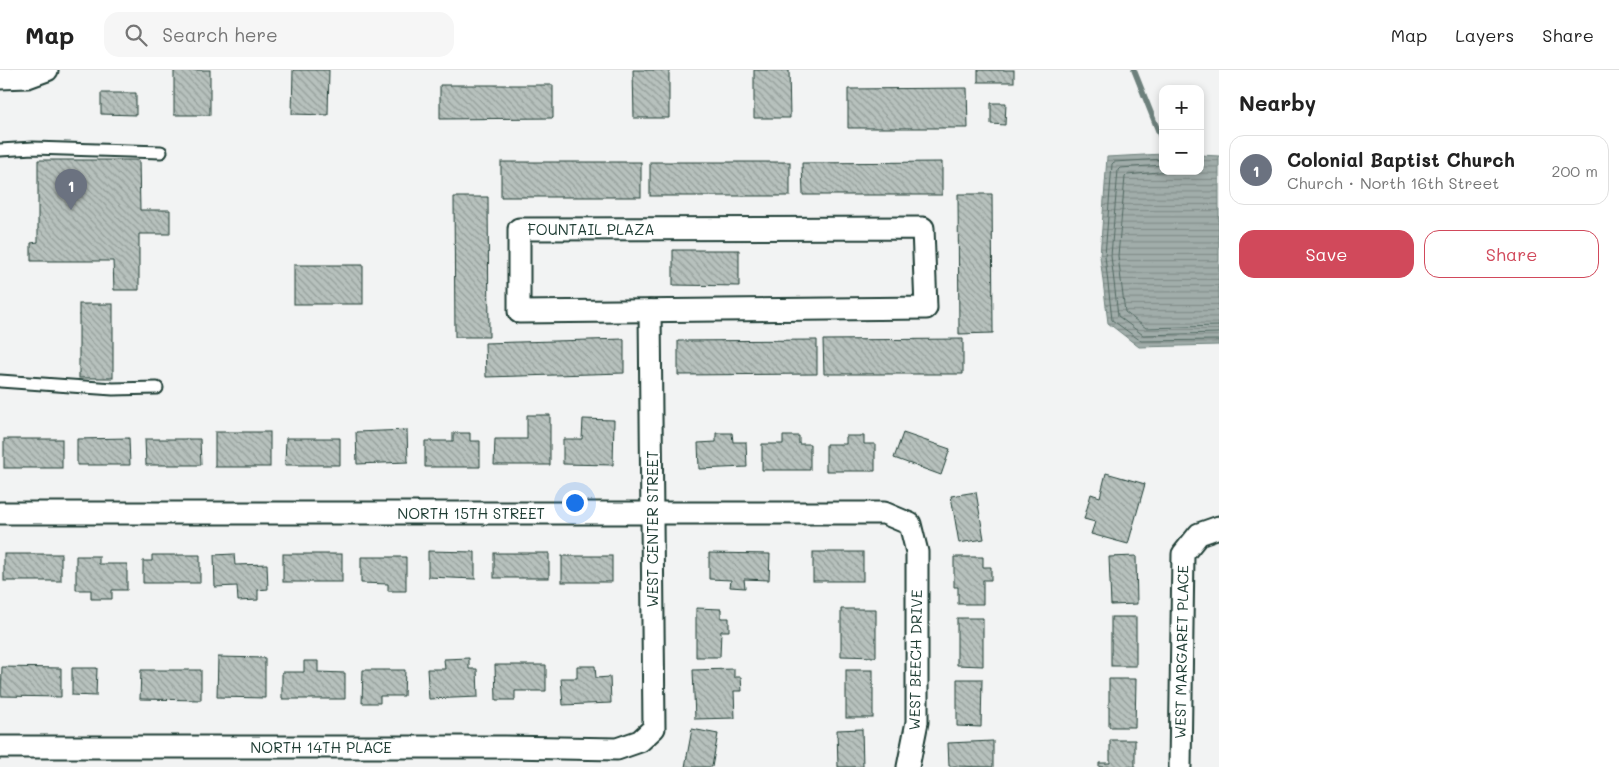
<!DOCTYPE html>
<meta charset="utf-8">
<style>
body{margin:0;font-family:Mali,sans-serif;background:#f6f6f6;color:#222}
.controls{position:absolute;right:15px;top:15px;display:grid;overflow:hidden;border-radius:10px;box-shadow:0 2px 8px #0003}
.controls button{width:45px;height:45px;display:grid;place-items:center;padding:0;border:0;border-bottom:1px solid #e0e0e0;background:#fff;color:#222;font:25px sans-serif}
.you{position:absolute;left:574px;top:432px;width:18px;height:18px;margin:-12px;border:4px solid #fff;border-radius:50%;background:#1a73e8;box-shadow:0 0 0 8px #1a73e833}
.badge{display:grid;place-items:center;width:32px;height:32px;border-radius:50%;background:#d1495b;color:#fff;font-size:16px;font-weight:700}
.pin{position:absolute;translate:-50% -41px;filter:drop-shadow(0 1px 2px #0008)}
.pin::after{content:'';position:absolute;top:26px;width:18px;height:15px;background:inherit;clip-path:polygon(0 0,100% 0,50% 100%)}
.list{margin:0;padding:0;list-style:none}
h2{display:flex;justify-content:space-between;align-items:center;height:65px;margin:0;padding:0 20px;font-size:21px}
h2 small{font-size:16px;font-weight:400;color:#767676}
.list li{display:grid;grid-template-columns:32px 1fr auto;gap:15px;align-items:center;box-sizing:border-box;height:70px;margin:0 10px 10px;padding:0 10px;border:1px solid #e0e0e0;border-radius:15px}
.list b{display:block;font-size:19px;white-space:nowrap}
.list p{margin:0;font-size:16px;white-space:nowrap;color:#767676}
.list em{font-size:16px;font-style:normal;color:#767676}
.actions{display:flex;gap:10px;padding:15px 20px}
.actions a{flex:1;padding:11px 0;border:1px solid #d1495b;border-radius:15px;text-align:center;font-size:18px;color:#d1495b}
.actions .main{background:#d1495b;color:#fff}
.icon{flex:none;width:28px;height:28px;fill:none;stroke:currentColor;stroke-width:2;stroke-linecap:round;stroke-linejoin:round}
.map{position:relative;flex:none;width:1219px;height:697px;overflow:hidden}
header{display:flex;align-items:center;gap:30px;box-sizing:border-box;height:70px;padding:0 25px;background:#fff;border-bottom:1px solid #e0e0e0}
header strong{font-size:24px}
nav{display:flex;gap:28px;margin-inline-start:auto;font-size:18px}
.search{width:350px;height:45px;background:#f6f6f6;display:flex;align-items:center;gap:12px;box-sizing:border-box;padding:0 18px;border-radius:15px;color:#767676;font-size:19px}
main{display:flex}
aside{flex:1;background:#fff}
.map>svg:first-child{display:block}
.water{fill:url(#water-rules);stroke:#6d807b}
.lines{fill:none;stroke-linecap:round;stroke-linejoin:round}
.shore{stroke:#536a63;stroke-width:1}
.stream{stroke:#6d807b;stroke-width:5.5}
.building{fill:url(#building-back-hatch);stroke:#1f3d34}
.service-casing{stroke:#1f3d34;stroke-width:15}
.minor-casing{stroke:#1f3d34;stroke-width:25}
.service{stroke:#fff;stroke-width:11}
.minor{stroke:#fff;stroke-width:21}
.labels{text-anchor:middle;dominant-baseline:central;stroke-width:4;stroke-linejoin:round;paint-order:stroke}
.street-label{font-size:15px;fill:#1f3d34;stroke:#fff}
</style>
<header>
<strong>Map</strong>
<div class="search"><svg class="icon" aria-label="search" viewBox="0 0 24 24"><circle cx="10" cy="10" r="6"/><path d="M15 15l6 6"/></svg>Search here</div>
<nav><a>Map</a><a>Layers</a><a>Share</a></nav>
</header>
<main>
<div class="map">
<svg width="1219" height="697" viewBox="0 0 1219 697">
<defs>
<pattern id="water-rules" width="6" height="5" patternUnits="userSpaceOnUse" patternTransform="scale(1.25)"><rect width="6" height="5" fill="#a1adaa"/><path d="M0 2.5h6" fill="none" stroke="#838e8b"/></pattern>
<pattern id="building-back-hatch" width="6" height="6" patternUnits="userSpaceOnUse" patternTransform="scale(1.25)"><rect width="6" height="6" fill="#b7c1bd"/><path d="M-1 5l2 2M0 0l6 6M5-1l2 2" fill="none" stroke="#949e9a"/></pattern>
</defs>
<rect width="100%" height="100%" fill="#f2f3f3"/>
<filter id="ink" filterUnits="userSpaceOnUse"><feTurbulence type="fractalNoise" baseFrequency=".02" numOctaves="2"/><feDisplacementMap in="SourceGraphic" scale="10" xChannelSelector="R" yChannelSelector="G"/><feConvolveMatrix kernelMatrix="1 2 1 2 8 2 1 2 1" color-interpolation-filters="sRGB"/></filter>
<g filter="url(#ink)">
<polygon class="water" points="1163,84 1163,101 1200,101 1200,85 1219,86 1219,275 1139,277 1108,253 1100,186 1107,87"/>
<g class="lines">
<g class="shore">
<polyline points="1163,89 1114,92 1112,94 1105,186 1112,250 1141,271 1219,270"/>
<polyline points="1163,95 1120,98 1118,100 1111,186 1118,246 1143,265 1219,263"/>
<polyline points="1169,101 1127,105 1125,107 1118,186 1125,242 1146,258 1219,256"/>
</g>
<polyline class="stream" points="1134,0 1163,73"/>
</g>
<g class="building">
<rect x="174" y="0" width="36" height="45"/>
<polygon points="293,0 329,0 328,45 292,44"/>
<polygon points="633,0 669,0 669,48 634,48"/>
<polygon points="754,0 789,0 790,48 754,48"/>
<rect x="978" y="0" width="36" height="12"/>
<polygon points="440,15 553,15 553,48 440,49"/>
<polygon points="967,18 968,58 848,58 848,19"/>
<polygon points="101,23 136,23 136,45 101,44"/>
<polygon points="991,33 1006,33 1005,55 991,54"/>
<polygon points="38,90 139,90 140,140 170,140 170,164 139,164 139,220 114,220 113,191 31,191 31,173 38,172"/>
<rect x="501" y="92" width="140" height="35"/>
<rect x="650" y="92" width="140" height="34"/>
<polygon points="942,92 942,125 803,125 802,93"/>
<polygon points="958,124 992,124 993,263 959,264"/>
<polygon points="454,127 488,127 489,267 455,267"/>
<polygon points="673,180 739,180 739,216 673,215"/>
<rect x="294" y="195" width="69" height="39"/>
<rect x="79" y="234" width="34" height="74"/>
<polygon points="624,269 624,303 486,307 485,273"/>
<polygon points="963,269 963,304 824,304 823,270"/>
<polygon points="817,270 817,304 678,305 678,271"/>
<polygon points="527,345 550,345 550,395 494,395 495,369 527,369"/>
<polygon points="583,349 614,350 613,395 563,394 563,369 582,369"/>
<polygon points="407,360 408,392 357,394 356,362"/>
<rect x="215" y="362" width="55" height="35"/>
<polygon points="453,363 470,363 470,371 480,371 480,397 425,397 425,371 453,371"/>
<polygon points="716,363 732,363 733,372 746,372 747,397 699,399 698,373 716,372"/>
<polygon points="903,363 950,379 941,405 894,388"/>
<polygon points="783,366 799,366 799,374 810,374 810,400 762,400 762,374 783,374"/>
<polygon points="846,366 864,366 864,374 875,374 875,401 826,401 826,374 846,374"/>
<polygon points="129,368 130,395 77,395 77,369"/>
<polygon points="286,368 340,368 340,395 285,395"/>
<rect x="4" y="369" width="58" height="29"/>
<polygon points="145,369 200,369 201,395 146,395"/>
<polygon points="1106,403 1145,414 1128,474 1091,464 1095,452 1084,449 1091,424 1100,427"/>
<polygon points="976,422 984,469 959,473 951,426"/>
<polygon points="428,481 475,482 475,509 428,507"/>
<rect x="813" y="482" width="50" height="29"/>
<rect x="494" y="483" width="55" height="25"/>
<polygon points="709,483 770,484 769,510 744,509 745,518 730,517 731,510 709,509"/>
<rect x="4" y="484" width="57" height="27"/>
<polygon points="234,484 235,495 267,494 268,519 258,520 258,530 238,531 237,516 215,517 214,485"/>
<rect x="283" y="484" width="59" height="28"/>
<polygon points="152,485 200,485 200,513 143,513 143,491 152,491"/>
<polygon points="76,486 99,486 99,494 127,494 127,520 112,520 112,529 91,529 91,520 76,520"/>
<rect x="562" y="486" width="50" height="26"/>
<polygon points="1136,486 1137,534 1111,535 1109,487"/>
<polygon points="361,487 406,487 406,521 388,521 388,514 361,513"/>
<polygon points="954,487 983,487 983,497 991,497 991,510 983,510 983,534 958,534 958,517 954,517"/>
<polygon points="696,538 721,539 721,548 729,548 729,561 721,561 720,587 696,587"/>
<polygon points="841,539 876,539 876,587 841,586"/>
<rect x="1111" y="547" width="25" height="49"/>
<polygon points="957,548 983,548 983,596 957,595"/>
<polygon points="218,587 265,588 265,628 217,627"/>
<polygon points="469,588 469,599 477,599 478,627 429,629 427,599 445,599 444,589"/>
<polygon points="304,591 318,591 318,602 345,603 345,629 282,629 282,602 304,602"/>
<polygon points="495,595 546,595 546,621 515,621 515,630 496,630"/>
<polygon points="577,596 595,596 596,608 610,607 611,633 563,635 561,608 577,608"/>
<polygon points="2,597 61,598 61,627 1,626"/>
<polygon points="72,598 97,598 96,626 72,625"/>
<polygon points="734,599 734,607 741,607 742,621 734,621 735,648 695,649 693,600"/>
<polygon points="141,600 201,600 201,630 140,629"/>
<polygon points="363,600 405,600 404,626 380,626 380,633 362,633"/>
<rect x="846" y="600" width="27" height="48"/>
<polygon points="957,609 982,609 981,657 957,656"/>
<polygon points="1109,609 1136,609 1135,657 1109,657"/>
<polygon points="692,659 718,664 712,697 685,697"/>
<polygon points="862,659 863,697 838,697 837,660"/>
<polygon points="1110,670 1135,670 1135,697 1099,697 1099,693 1110,693"/>
<polygon points="993,671 993,697 949,696 948,673"/>
</g>
<g class="lines">
<g class="service-casing">
<g id="service">
<polyline points="0,80 33,78 161,82"/>
<polyline points="0,311 113,319 157,318"/>
</g>
</g>
<g class="minor-casing">
<g id="minor">
<polyline points="0,8 28,7 47,0"/>
<polygon points="923,158 926,238 519,242 519,159"/>
<polyline points="0,443 884,443 910,454 917,482 917,652 908,697"/>
<polyline points="0,677 505,677 617,679 640,671 654,658 650,241"/>
<polyline points="1180,697 1183,484 1199,464 1219,457"/>
</g>
</g>
<use href="#service" class="service"/>
<use href="#minor" class="minor"/>
</g>
</g>
<g class="labels">
<g class="street-label">
<text x="591" y="159">FOUNTAIL PLAZA</text>
<text x="471" y="443">NORTH 15TH STREET</text>
<text transform="translate(652 459) rotate(-90)">WEST CENTER STREET</text>
<text transform="translate(1181 582) rotate(-89)">WEST MARGARET PLACE</text>
<text transform="translate(915 590) rotate(-89)">WEST BEECH DRIVE</text>
<text x="321" y="677">NORTH 14TH PLACE</text>
</g>
</g>
</svg>
<div class="controls">
<button>+</button>
<button>−</button>
</div>
<div class="you"></div>
<div class="pin badge" style="left:71px;top:140px;background:#6b7280">1</div>
</div>
<aside>
<h2>Nearby<small></small></h2>
<ul class="list">
<li><span class="badge" style="background:#6b7280">1</span><div><b>Colonial Baptist Church</b><p>Church · North 16th Street</p></div><em>200 m</em></li>
</ul>
<div class="actions"><a class="main">Save</a><a>Share</a></div>
</aside>
</main>
